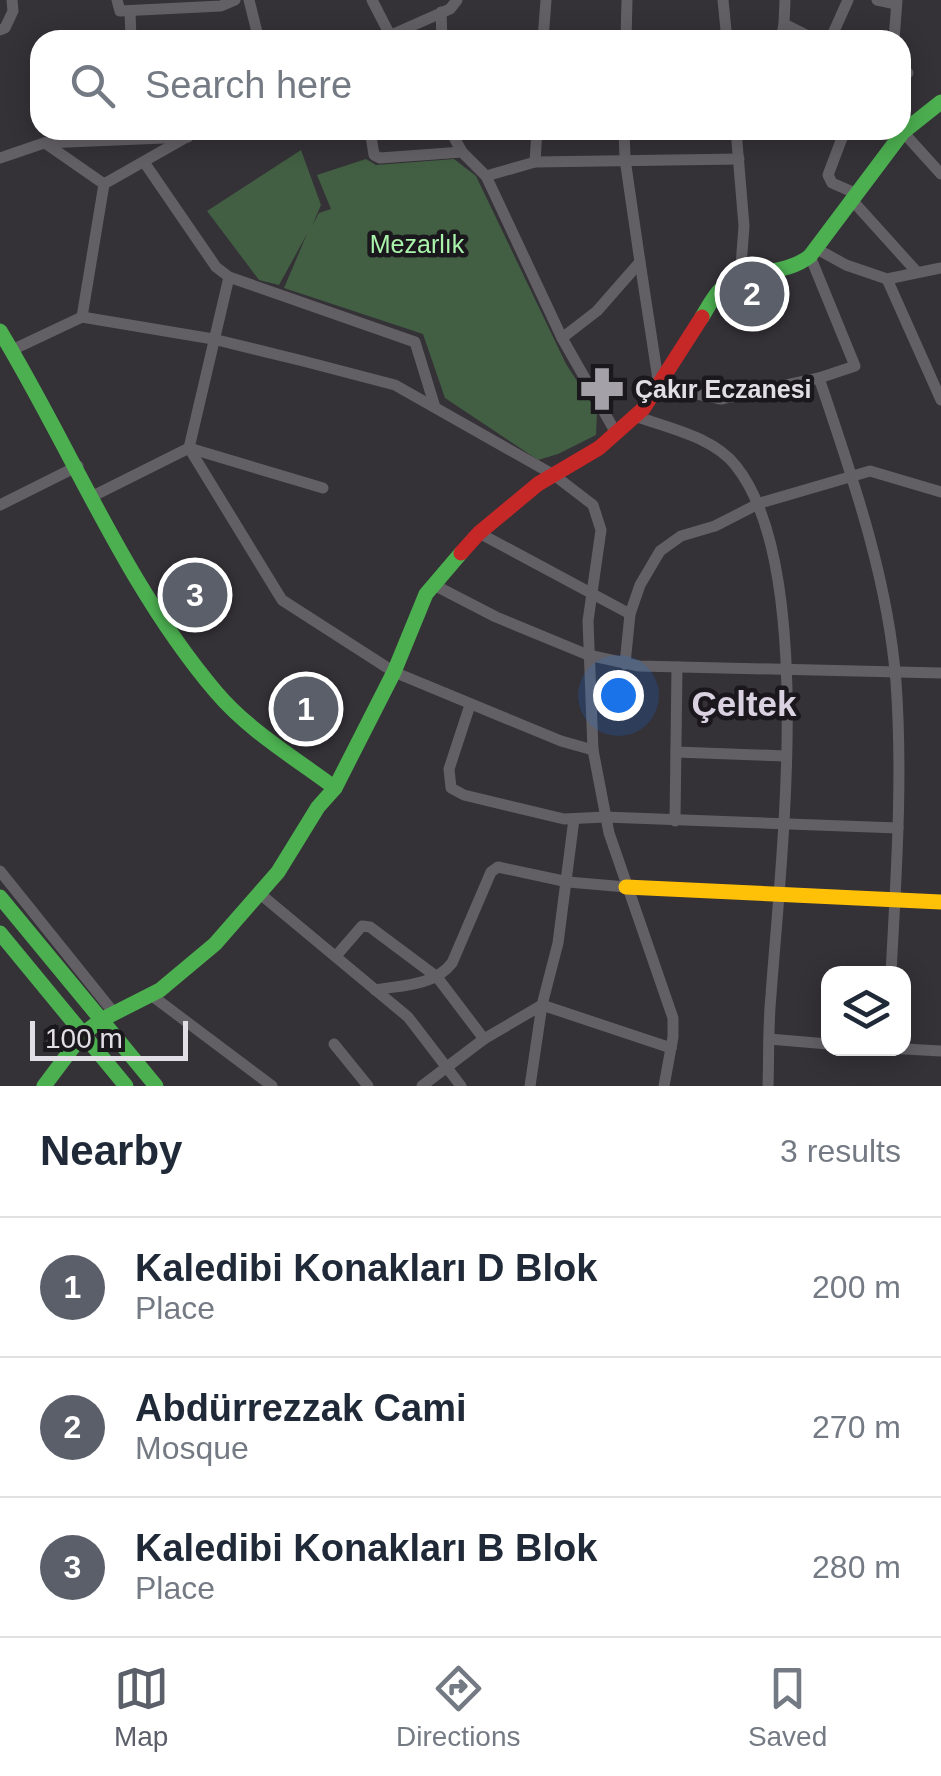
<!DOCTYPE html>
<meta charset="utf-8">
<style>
body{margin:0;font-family:Helvetica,sans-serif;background:#f6f6f7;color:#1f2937}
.controls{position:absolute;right:30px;bottom:30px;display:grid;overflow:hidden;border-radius:20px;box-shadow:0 5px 25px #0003}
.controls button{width:90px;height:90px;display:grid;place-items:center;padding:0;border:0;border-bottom:2px solid #e0e1e3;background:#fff;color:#1f2937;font:50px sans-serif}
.scale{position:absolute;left:30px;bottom:25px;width:158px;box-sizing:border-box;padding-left:10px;border:5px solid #e2dee6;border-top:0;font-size:28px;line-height:35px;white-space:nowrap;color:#e2dee6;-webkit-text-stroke:8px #1b181d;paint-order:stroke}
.you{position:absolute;left:618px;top:695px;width:35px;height:35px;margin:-25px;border:8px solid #fff;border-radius:50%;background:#1a73e8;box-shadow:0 0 0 15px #1a73e833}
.badge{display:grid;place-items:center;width:65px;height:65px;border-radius:50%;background:#5b5f6a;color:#fff;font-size:32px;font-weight:700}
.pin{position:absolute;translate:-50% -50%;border:5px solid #fff;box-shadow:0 2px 10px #0006}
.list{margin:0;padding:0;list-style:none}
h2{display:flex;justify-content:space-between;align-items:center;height:130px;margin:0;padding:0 40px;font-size:42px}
h2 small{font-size:32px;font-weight:400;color:#747a83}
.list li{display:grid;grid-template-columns:65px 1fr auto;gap:30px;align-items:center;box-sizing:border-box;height:140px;padding:0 40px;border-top:2px solid #e0e1e3}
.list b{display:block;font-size:38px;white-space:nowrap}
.list p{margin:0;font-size:32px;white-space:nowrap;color:#747a83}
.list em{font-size:32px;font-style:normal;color:#747a83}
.icon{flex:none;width:55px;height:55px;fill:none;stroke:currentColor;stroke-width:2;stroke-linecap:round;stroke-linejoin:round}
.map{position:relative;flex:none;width:941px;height:1086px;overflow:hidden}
.search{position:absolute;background:#fff;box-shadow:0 5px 25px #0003;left:30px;right:30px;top:30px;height:110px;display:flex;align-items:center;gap:25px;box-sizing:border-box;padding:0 35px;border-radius:30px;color:#747a83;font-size:38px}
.sheet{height:550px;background:#fff}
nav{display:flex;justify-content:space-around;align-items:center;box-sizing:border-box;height:140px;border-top:2px solid #e0e1e3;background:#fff;font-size:28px;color:#747a83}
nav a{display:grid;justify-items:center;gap:5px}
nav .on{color:#5b5f6a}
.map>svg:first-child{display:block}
.green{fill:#425f43}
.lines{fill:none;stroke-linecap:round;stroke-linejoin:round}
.street{stroke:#636065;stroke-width:11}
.fast{stroke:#4caf50;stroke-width:15}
.slow{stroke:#ffc107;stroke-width:15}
.jam{stroke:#c62828;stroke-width:15}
.labels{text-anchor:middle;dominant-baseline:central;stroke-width:9;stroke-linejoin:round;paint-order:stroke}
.park-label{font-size:25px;fill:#aaf3ab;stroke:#1b181d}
.poi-label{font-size:25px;font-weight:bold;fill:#e2dee6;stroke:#1b181d;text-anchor:start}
.district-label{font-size:35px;font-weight:bold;fill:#dad1e1;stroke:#1b181d}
</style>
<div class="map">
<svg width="941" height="1086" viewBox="0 0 941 1086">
<rect width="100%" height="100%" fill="#343137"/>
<polygon class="green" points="301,150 321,205 312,226 319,213 331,209 317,175 366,159 376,165 454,159 476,176 566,364 597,412 596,435 558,454 538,460 445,398 423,334 284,288 307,234 279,285 259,280 207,211"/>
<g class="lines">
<g class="street">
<polyline points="117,0 120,11 221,6 235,0"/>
<polyline points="249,0 259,40"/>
<polyline points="372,0 390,35"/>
<polyline points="723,0 727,40"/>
<polyline points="785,0 784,24 816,40"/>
<polyline points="877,0 896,4"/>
<polyline points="130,11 131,40"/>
<polyline points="441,12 442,40"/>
<polyline points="0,30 5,28 13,11 12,0"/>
<polyline points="380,40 450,9 457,0"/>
<polyline points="543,40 546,0"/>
<polyline points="626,40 627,0"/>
<polyline points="781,40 784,24"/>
<polyline points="830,40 848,0"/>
<polyline points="894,40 897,0"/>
<polyline points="901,67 908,73"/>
<polyline points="370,130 374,155 380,158 462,152"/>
<polyline points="450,130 462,152 486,176 562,338 616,433"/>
<polyline points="736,130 744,226 740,279"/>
<polyline points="845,130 828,175 832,183 855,193"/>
<polyline points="903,132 941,174"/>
<polyline points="45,143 104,184 199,130"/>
<polyline points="0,158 44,143 188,137"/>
<polyline points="535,162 537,130"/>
<polyline points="486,176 535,162 739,159"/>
<polyline points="851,199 916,271"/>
<polyline points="817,249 846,265 887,279 941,268"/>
<path d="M810 256 855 366 819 378C852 476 888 578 896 682 903 779 896 877 891 974"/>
<polyline points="640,262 659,386 721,399 819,378"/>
<polyline points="229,277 415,342 435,407"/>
<polyline points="887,279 941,400"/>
<polyline points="82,317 104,184"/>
<polyline points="562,338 597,311 640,262 625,159 624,130"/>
<polyline points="12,350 82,317 213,339 303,361 395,385 554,475 593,505 601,530 588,621 593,750 609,833 673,1018 673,1037 664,1086"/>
<path d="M635 416C668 428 714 437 736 466 817 568 780 867 771 995 768 1025 769 1056 768 1086"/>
<polyline points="189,448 282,600 394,672 561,741 593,750"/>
<polyline points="189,448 323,488"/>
<polyline points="93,496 189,448 229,277 216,267 144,162"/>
<polyline points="0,505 78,466"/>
<polyline points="479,533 630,614"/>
<polyline points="434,585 496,617 588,655 639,666 941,673"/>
<polyline points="625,664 630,614 640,585 660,551 681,536 715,526 760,503 870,471 941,492"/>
<polyline points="470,705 449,769 451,788 464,795 564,819 605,817 898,828"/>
<polyline points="676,752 786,756"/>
<polyline points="574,819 558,943 542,1005 671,1048"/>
<polyline points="675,821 677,667"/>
<polyline points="0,871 114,1013"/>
<polyline points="259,893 408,1017 461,1086"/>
<polyline points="336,956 362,926 370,927 437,977 484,1039"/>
<path d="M375 990C402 985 434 986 452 963L491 872 498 867 568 882 626 887"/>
<polyline points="151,995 272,1086"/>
<polyline points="769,1039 828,1044"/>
<polyline points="334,1044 368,1086"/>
<polyline points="887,1048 941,1051"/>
<polyline points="422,1086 484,1039 542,1005 530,1086"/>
</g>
<g class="fast">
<path d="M702 317C707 309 713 297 720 290 746 268 784 277 810 256L903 132 941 102"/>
<path d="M0 331C72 450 125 585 216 692 249 731 295 758 335 788"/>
<polyline points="0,897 156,1086"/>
<polyline points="0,933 126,1086"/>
<polyline points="44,1086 83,1034 101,1020 160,990 215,944 278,872 318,807 335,788 394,672 426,594 461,553"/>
</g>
<polyline class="slow" points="626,887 941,902"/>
<polyline class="jam" points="461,553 479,533 538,484 599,448 643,409 702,317"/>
</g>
<defs>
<g id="pharmacy-bare" transform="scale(3.45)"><path d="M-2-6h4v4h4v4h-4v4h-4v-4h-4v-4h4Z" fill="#a5a1a9" stroke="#1b181d" stroke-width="2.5" paint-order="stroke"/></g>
</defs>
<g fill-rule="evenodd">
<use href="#pharmacy-bare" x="602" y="389"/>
</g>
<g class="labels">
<g class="park-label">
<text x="417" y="244">Mezarlık</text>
</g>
<g class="poi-label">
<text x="635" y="389">Çakır Eczanesi</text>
</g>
<g class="district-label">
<text x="744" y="703">Çeltek</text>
</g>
</g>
</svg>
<div class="controls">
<button><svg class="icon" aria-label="layers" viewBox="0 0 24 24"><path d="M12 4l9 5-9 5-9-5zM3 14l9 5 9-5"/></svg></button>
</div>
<div class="scale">100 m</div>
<div class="you"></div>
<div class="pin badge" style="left:306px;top:709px">1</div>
<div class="pin badge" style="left:752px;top:294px">2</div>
<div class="pin badge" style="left:195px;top:595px">3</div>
<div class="search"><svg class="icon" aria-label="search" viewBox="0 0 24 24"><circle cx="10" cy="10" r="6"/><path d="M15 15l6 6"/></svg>Search here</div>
</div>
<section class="sheet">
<h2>Nearby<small>3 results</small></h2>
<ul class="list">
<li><span class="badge">1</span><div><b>Kaledibi Konakları D Blok</b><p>Place</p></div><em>200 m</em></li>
<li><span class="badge">2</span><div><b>Abdürrezzak Cami</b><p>Mosque</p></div><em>270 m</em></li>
<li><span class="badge">3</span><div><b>Kaledibi Konakları B Blok</b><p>Place</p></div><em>280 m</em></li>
</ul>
</section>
<nav>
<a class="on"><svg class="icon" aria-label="map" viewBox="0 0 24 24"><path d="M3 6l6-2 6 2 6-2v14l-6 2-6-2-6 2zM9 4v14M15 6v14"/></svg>Map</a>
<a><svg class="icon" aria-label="directions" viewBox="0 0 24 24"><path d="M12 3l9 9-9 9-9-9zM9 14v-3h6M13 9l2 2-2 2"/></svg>Directions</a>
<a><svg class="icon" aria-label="saved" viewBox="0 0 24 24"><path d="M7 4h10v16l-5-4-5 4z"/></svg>Saved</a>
</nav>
